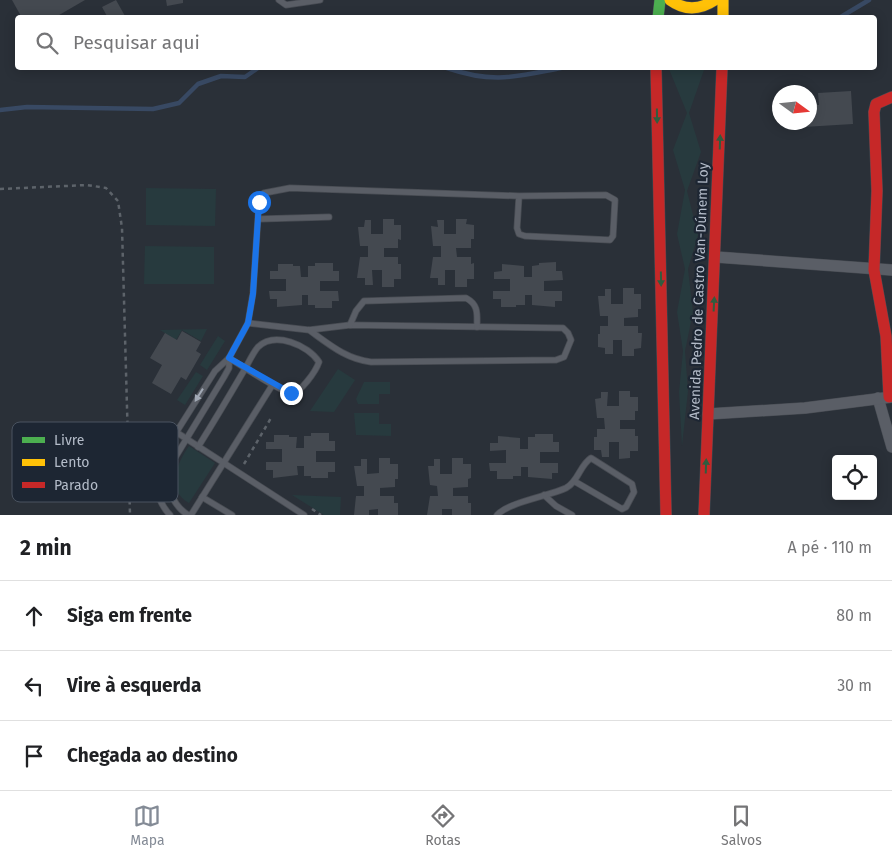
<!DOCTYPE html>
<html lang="pt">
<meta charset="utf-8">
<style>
body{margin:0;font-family:"Fira Sans",sans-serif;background:#f6f6f6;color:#202124}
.controls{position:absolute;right:15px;bottom:15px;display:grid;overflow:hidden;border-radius:5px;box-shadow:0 2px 12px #0003}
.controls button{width:45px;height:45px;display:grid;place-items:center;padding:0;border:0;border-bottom:1px solid #e0e0e0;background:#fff;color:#202124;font:25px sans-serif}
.compass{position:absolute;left:772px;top:85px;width:45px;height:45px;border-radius:50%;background:#fff;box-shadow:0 2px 12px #0003;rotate:105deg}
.stop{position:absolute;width:15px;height:15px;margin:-11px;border:4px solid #1a73e8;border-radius:50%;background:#fff}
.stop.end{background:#1a73e8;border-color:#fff;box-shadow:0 1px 5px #0008}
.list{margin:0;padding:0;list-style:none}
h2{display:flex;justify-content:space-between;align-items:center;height:65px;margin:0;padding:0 20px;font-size:21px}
h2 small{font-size:16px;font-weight:400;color:#757577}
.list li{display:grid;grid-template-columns:32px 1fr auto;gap:15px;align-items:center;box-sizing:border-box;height:70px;padding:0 20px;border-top:1px solid #e0e0e0}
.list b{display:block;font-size:19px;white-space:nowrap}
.list em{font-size:16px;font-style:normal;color:#757577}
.icon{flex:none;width:28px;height:28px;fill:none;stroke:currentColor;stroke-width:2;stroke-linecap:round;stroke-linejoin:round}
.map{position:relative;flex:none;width:892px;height:515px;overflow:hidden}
.search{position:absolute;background:#fff;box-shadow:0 2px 12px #0003;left:15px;right:15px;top:15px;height:55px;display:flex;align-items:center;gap:12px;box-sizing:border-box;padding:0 18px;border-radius:5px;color:#757577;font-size:19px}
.sheet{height:275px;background:#fff}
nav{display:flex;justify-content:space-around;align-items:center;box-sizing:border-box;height:70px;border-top:1px solid #e0e0e0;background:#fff;font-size:14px;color:#757577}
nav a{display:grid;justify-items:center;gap:2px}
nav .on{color:#848b96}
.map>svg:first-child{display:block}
.green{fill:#273a3e}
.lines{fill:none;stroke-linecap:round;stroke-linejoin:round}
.stream{stroke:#384963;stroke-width:4.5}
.building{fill:#444950}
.lane-casing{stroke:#484c53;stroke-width:7}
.street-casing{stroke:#484c53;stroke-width:12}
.fast-casing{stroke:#484c53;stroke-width:12}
.slow-casing{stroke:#484c53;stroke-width:12}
.jam-casing{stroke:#484c53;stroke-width:12}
.path{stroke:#5d636a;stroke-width:2.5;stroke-dasharray:4 4;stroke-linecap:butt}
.lane{stroke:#5a5e66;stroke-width:5.5}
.street{stroke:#5a5e66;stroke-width:11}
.fast{stroke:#4caf50;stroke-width:11}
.slow{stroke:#ffc107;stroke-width:11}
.jam{stroke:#c62828;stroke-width:11}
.oneway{fill:#305d3f}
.oneway2{fill:#a2a9b5}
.route{stroke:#1a73e8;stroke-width:6}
.labels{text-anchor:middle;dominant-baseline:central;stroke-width:4.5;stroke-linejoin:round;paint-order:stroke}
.street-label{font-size:14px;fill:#b4bcc9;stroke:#1d2633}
.key{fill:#1d2633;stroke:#4a5360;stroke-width:1}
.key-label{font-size:14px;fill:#b4bcc9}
</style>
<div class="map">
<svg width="892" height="515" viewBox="0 0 892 515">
<rect width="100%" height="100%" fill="#2a3038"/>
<g class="green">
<polygon points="669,69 704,70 689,113 701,152 687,191 698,235 688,269 693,312 685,351 688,391 682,446 679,392 683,351 677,312 685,269 677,234 685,190 673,150 687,113"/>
<polygon points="146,188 216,189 215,226 146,225"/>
<polygon points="145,246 214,247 214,284 144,284"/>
<polygon points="207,329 201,341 182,330 176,340 160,330"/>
<polygon points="218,336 225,341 207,370 200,365"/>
<polygon points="338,369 355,380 334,412 310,411"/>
<polygon points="196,372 203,376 185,405 177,400"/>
<polygon points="364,382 390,382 390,394 379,394 379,404 358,404 356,399"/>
<polygon points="354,413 379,413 379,424 391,424 391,436 356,435"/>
<path d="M189 446 215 463 189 503C165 490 177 463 189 446Z"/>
<polygon points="292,495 341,497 340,515 324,515"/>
</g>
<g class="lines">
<g class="stream">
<polyline points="839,18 869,0"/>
<path d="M447 68C494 84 514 77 561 68"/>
<polyline points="0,110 27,107 153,109 179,103 198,84 221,76 245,77 258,68"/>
</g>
</g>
<g class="building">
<polygon points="12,0 85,0 54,18 22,18"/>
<polygon points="116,0 125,16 108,18 102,7"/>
<polygon points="166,0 183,0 183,3 167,6"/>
<polygon points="851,91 853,124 787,128 787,122 810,122 810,105 819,105 818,93"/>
<polygon points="383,219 394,219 394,225 401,225 401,240 398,239 398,248 384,248 384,257 398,257 398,264 401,264 401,279 394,279 394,287 382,287 382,270 372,270 373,285 365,285 365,278 357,278 360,257 368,257 368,246 360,246 358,227 364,227 365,220 371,220 371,234 383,234"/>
<polygon points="456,219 467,219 466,224 474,225 474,239 471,239 471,248 456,248 457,257 471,257 471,264 474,263 474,279 467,279 467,287 455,287 455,270 445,270 445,285 438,285 438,278 430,278 433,257 441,257 441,246 433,246 431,226 438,227 437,220 444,220 444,234 456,234"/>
<polygon points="556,262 556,271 562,271 563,280 544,281 544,291 562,291 562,301 555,301 555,307 532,305 532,295 525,295 525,305 516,305 516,307 501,307 501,299 493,299 493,291 510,291 510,279 494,279 494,272 502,271 502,264 524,266 524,277 532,277 532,266 539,265 539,263"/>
<polygon points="315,263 333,263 333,271 339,271 339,281 320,281 320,291 338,291 339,301 332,301 332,308 315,308 315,305 308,305 308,295 302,295 302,305 277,307 277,299 270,299 269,291 286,291 286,279 270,279 270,271 278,271 278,264 293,264 293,266 300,266 301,277 308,277 308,266 315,266"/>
<polygon points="623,288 634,288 634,294 641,294 641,309 638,309 638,317 624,318 624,326 638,326 638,333 642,333 641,348 634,349 634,356 622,356 622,340 613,340 613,354 605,354 605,348 598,347 598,334 600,334 600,326 608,326 608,316 600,316 598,296 605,296 605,289 611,289 611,304 623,304"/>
<polygon points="182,331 201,342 196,351 201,354 186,380 181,377 171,394 152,383 162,365 150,358 165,333 177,340"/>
<polygon points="619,391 630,391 630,397 638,397 638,411 635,411 635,420 620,420 620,429 635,429 635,436 638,436 638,451 630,451 630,458 619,459 619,442 609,442 609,457 602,457 601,450 594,450 594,437 597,437 597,429 605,429 604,418 597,418 595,399 601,398 601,392 608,392 607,406 619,406"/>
<polygon points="311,433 329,433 329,441 335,441 335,451 316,451 316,462 335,462 335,472 328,472 328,478 311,478 311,476 304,476 304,466 297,466 298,475 273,478 273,470 266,470 266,462 282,462 282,449 266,449 266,442 274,442 274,435 289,435 289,437 297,437 296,448 304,448 304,436 311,436"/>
<polygon points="535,434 553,434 553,442 559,442 559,452 540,452 540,463 558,463 558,473 552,473 552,479 528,477 528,467 521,467 521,476 513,476 513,479 497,479 497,471 490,471 489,463 506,463 506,450 490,451 490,443 498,443 498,436 520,438 520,449 528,449 528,437 535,437"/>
<polygon points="379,458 390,458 390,464 398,464 398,479 395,479 395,487 380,488 380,496 394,496 394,503 398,503 398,515 378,515 378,509 369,510 369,515 354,515 356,496 364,496 364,486 357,486 354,466 361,466 361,459 367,459 367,474 379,473"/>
<polygon points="452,458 463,458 463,464 471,464 471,478 468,479 468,487 453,488 453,496 468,496 468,503 471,503 471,515 452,515 452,509 442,509 442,515 427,515 430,496 438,496 437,486 430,485 428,466 434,466 434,459 440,459 440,474 452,474"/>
</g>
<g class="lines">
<g class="lane-casing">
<g id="lane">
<polyline points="279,0 286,5 320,0"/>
<polyline points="259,219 329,217"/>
<path d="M248 323 309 330 350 325 563 328 568 333 571 340 564 357 556 360 371 362C346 359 330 345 309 330"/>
<path d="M350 325 356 311 364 301 466 298C479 305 477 314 477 327"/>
<polyline points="176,432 304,515"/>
<path d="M198 447C213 423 228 398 242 374 247 366 252 354 258 347 275 331 308 345 319 362 316 371 300 394 291 393 280 392 241 365 229 358"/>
<polyline points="544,495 556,506 572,515"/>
<polyline points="202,497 232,515"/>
<path d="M170 515C155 499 153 478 160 458L215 371 229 358 248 323 253 293 259 202 264 193 290 188 519 196 606 195 615 200 613 236 610 240 525 236 519 234 517 228 519 196"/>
<path d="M188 515C170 503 167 486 170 466L224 377 229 368V358"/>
<polyline points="191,515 273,384"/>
<path d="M497 515C509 502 549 496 566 488 578 482 580 465 591 458L632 484 634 492 626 507 622 509 574 481"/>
</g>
</g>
<g class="street-casing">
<g id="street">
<polyline points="716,257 892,270"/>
<polyline points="878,398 892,447"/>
<polyline points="708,414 805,408 892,397"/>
</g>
</g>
<g class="fast-casing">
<polyline id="fast" points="658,18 660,0"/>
</g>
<g class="slow-casing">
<g id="slow">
<path d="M670 0C685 11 700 10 715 0"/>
<polyline points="723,0 723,18"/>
</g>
</g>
<g class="jam-casing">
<g id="jam">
<polyline points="656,68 666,515"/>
<polyline points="889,397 886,336 874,270 877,191 874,112 876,104 892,97"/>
<polyline points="704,515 722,68"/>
</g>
</g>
<g class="path">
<polyline points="0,189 87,185 106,188 118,201 122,228 130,515"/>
<polyline points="244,464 271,418"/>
<polyline points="312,509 321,515"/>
</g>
<use href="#lane" class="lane"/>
<use href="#street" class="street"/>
<use href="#fast" class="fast"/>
<use href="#slow" class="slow"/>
<use href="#jam" class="jam"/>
</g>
<defs><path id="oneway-solid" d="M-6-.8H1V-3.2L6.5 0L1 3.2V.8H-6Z" transform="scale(1.25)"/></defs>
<g class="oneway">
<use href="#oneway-solid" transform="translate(657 116) rotate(89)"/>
<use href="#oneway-solid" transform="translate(720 142) rotate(-88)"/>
<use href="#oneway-solid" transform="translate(661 279) rotate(89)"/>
<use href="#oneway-solid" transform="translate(714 304) rotate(-87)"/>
<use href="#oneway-solid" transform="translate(706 466) rotate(-88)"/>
</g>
<use class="oneway2" href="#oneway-solid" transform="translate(199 395) rotate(122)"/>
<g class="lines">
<polyline class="route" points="259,202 253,294 248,323 229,358 291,393"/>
</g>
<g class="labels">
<g class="street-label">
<text transform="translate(699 291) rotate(-88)">Avenida Pedro de Castro Van-Dúnem Loy</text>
</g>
</g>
<rect x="12" y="422" width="166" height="80" rx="8" class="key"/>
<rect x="22" y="437" width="23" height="6" fill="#4caf50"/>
<rect x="22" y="459" width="23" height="7" fill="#ffc107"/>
<rect x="22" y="482" width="23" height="6" fill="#c62828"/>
<g class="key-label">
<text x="54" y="445">Livre</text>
<text x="54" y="467">Lento</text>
<text x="54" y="490">Parado</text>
</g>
</svg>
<div class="controls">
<button><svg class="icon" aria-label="locate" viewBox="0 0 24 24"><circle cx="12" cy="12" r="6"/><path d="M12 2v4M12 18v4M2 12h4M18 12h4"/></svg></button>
</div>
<svg class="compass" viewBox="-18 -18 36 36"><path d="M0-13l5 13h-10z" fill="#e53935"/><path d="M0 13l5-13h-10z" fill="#757577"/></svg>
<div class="stop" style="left:259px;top:202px"></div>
<div class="stop end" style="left:291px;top:393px"></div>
<div class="search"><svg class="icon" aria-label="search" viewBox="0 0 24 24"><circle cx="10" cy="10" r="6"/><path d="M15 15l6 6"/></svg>Pesquisar aqui</div>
</div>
<section class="sheet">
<h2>2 min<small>A pé · 110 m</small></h2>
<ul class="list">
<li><svg class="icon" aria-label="ahead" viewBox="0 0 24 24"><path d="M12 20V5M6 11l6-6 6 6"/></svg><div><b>Siga em frente</b></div><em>80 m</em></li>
<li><svg class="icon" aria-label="left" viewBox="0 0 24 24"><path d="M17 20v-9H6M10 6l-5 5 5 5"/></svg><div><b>Vire à esquerda</b></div><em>30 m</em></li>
<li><svg class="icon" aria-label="arrive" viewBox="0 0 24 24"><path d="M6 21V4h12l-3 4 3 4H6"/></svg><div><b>Chegada ao destino</b></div></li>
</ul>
</section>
<nav>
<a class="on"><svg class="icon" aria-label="map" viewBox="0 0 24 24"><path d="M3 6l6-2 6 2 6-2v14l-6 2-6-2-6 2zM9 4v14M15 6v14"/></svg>Mapa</a>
<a><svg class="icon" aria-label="directions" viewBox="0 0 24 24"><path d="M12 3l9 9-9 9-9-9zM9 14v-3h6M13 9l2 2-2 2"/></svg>Rotas</a>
<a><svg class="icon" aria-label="saved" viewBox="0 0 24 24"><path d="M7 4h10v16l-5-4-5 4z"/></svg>Salvos</a>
</nav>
